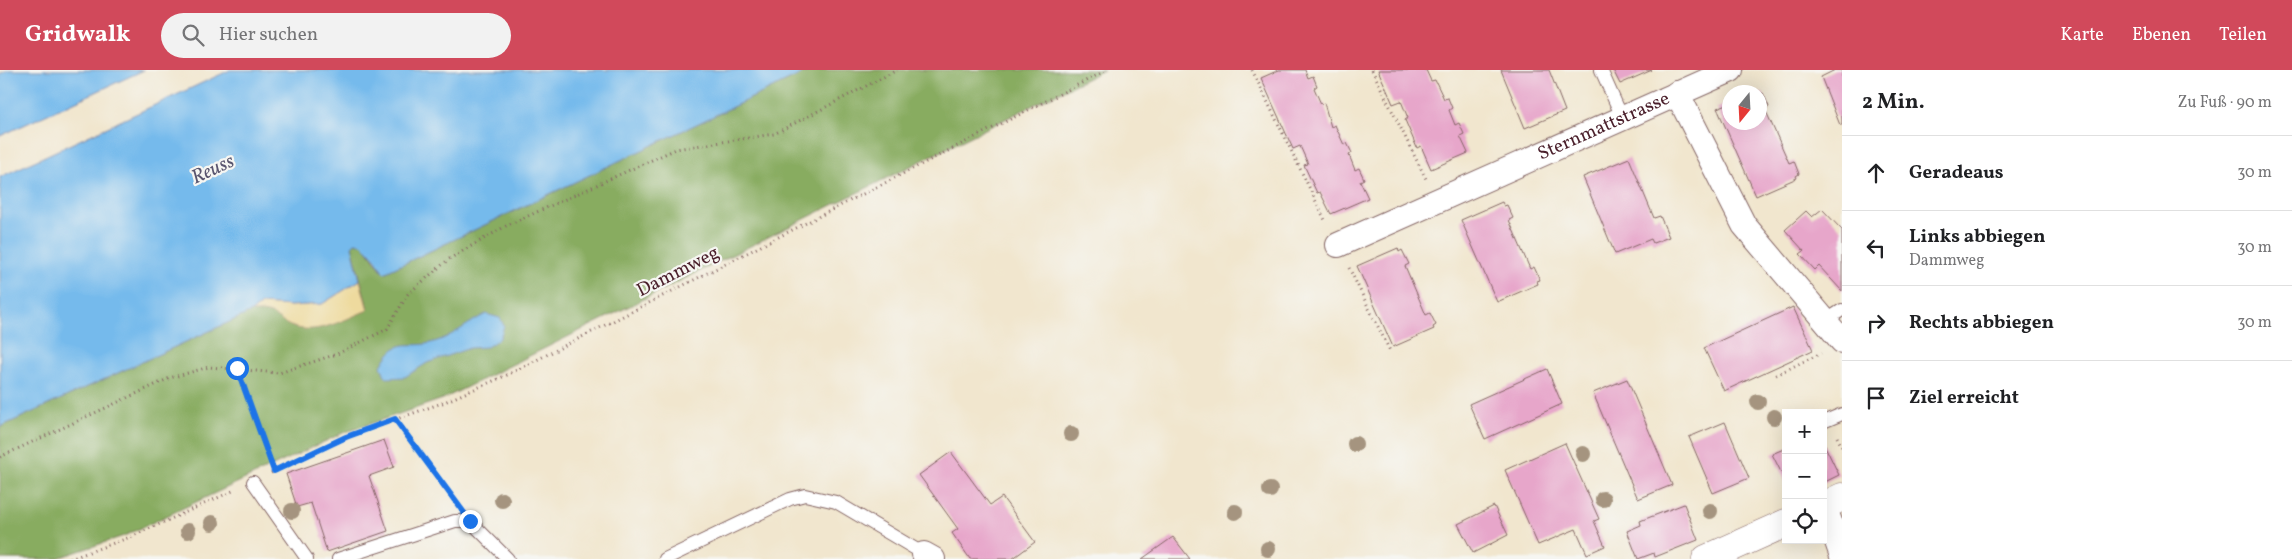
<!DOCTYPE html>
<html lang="de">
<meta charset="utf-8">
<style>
body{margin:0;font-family:Vollkorn,serif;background:#f2f2f2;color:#202124}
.controls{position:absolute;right:15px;bottom:15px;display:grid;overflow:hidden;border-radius:0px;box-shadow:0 5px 20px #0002}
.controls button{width:45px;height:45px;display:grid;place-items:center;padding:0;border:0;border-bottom:1px solid #e0e0e0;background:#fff;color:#202124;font:25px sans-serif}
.compass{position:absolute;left:1722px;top:15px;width:45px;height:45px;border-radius:50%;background:#fff;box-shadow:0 5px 20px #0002;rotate:198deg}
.stop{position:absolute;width:15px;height:15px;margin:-11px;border:4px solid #1a73e8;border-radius:50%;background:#fff}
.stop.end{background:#1a73e8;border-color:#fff;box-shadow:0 1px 5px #0008}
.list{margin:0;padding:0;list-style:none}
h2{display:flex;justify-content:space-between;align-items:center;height:65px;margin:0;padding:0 20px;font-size:21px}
h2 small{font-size:16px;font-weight:400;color:#757577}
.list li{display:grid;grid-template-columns:32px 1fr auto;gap:15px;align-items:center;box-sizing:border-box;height:75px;padding:0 20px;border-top:1px solid #e0e0e0}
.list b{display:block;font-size:19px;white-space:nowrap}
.list p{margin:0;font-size:16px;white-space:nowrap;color:#757577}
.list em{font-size:16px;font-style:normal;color:#757577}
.icon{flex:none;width:28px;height:28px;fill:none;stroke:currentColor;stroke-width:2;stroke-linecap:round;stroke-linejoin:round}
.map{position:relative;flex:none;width:1842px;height:489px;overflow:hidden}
header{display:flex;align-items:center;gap:30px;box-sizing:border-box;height:70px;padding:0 25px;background:#d1495b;color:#fff}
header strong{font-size:24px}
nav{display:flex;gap:28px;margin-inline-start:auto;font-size:18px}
.search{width:350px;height:45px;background:#f2f2f2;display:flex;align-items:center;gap:12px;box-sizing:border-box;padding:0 18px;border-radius:28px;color:#757577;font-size:19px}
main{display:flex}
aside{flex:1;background:#fff}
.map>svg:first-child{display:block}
.forest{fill:#88ac61;stroke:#696646}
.sand{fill:#eeda9e;stroke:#9c7c64}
.water{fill:#75baec;stroke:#606c8c}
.building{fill:#e7a6ca}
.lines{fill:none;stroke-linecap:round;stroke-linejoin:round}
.service-casing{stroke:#846564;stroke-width:14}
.minor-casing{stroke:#846564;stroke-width:26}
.primary-casing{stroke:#846564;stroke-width:29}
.path{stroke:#846564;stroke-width:3;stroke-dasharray:1 4;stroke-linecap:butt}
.service{stroke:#fff;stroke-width:12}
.minor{stroke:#fff;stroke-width:24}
.primary{stroke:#fff;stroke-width:28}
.tree{fill:#a5947f}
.route{stroke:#1a73e8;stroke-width:6}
.labels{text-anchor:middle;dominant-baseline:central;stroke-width:4.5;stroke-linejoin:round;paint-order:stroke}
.street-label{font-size:19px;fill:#4a1f2b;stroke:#f6f6f2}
.water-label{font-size:20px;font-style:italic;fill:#59556f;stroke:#f6f6f2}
</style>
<header>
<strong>Gridwalk</strong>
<div class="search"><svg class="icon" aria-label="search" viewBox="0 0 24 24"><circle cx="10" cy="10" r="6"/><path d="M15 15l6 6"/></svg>Hier suchen</div>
<nav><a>Karte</a><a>Ebenen</a><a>Teilen</a></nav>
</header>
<main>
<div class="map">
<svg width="1842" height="489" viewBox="0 0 1842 489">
<rect width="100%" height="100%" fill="#f6f6f2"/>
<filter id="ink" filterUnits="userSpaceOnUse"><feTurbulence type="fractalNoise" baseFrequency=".02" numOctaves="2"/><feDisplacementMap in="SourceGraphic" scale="10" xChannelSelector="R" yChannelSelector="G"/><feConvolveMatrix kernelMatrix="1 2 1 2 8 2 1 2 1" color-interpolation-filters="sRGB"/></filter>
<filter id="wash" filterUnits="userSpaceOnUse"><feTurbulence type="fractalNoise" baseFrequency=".0096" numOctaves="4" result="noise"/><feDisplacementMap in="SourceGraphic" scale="20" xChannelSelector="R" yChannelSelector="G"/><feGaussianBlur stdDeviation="1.12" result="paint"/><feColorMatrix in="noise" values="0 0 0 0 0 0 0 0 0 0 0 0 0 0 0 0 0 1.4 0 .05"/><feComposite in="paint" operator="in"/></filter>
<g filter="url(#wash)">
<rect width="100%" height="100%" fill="#f1e6ce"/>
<polygon class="forest" points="810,0 1104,0 443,329 343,363 124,466 55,489 0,489 0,357 251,242 268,241 293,257 368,239 352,176 355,173 362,173 384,203"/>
<path class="sand" d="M360 210 368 240C345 249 319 265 293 257 272 249 279 241 251 242L261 234 291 236 322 234Z"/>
<g class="water">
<polygon points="8,0 144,0 0,66 0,4"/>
<polygon points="230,0 810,0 384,203 376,190 362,174 355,173 352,176 360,210 322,234 291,236 261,234 251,242 0,357 0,107"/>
<path d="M486 244 500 248 504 256 500 268 487 277 470 278 427 293 405 307 386 308 381 296C399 264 408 280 434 272 452 267 469 252 486 244Z"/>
</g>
<g id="blocks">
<g class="building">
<polygon points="1279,0 1305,0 1308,8 1313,6 1317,16 1314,18 1321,34 1324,33 1331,57 1335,55 1344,75 1347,73 1352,83 1349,85 1355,100 1359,98 1364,109 1360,111 1368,128 1331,144 1320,122 1317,123 1304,95 1308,94 1300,76 1293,79 1261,8"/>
<polygon points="1378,0 1426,0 1431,11 1435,10 1444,29 1448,28 1452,38 1449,40 1455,55 1459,53 1464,64 1460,66 1468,83 1431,99 1421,76 1417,78 1405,50 1408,48 1401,31 1393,34"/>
<polygon points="1501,0 1549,0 1565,41 1525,58"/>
<polygon points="1613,0 1652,0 1620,14"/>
<polygon points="1835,0 1842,0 1842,55 1840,55 1821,7"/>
<polygon points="1763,23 1769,37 1765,39 1789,93 1794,91 1799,104 1796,106 1797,108 1756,126 1717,38 1730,33 1730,52 1760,52 1760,24"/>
<polygon points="1629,88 1654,148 1660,146 1669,167 1653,173 1651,169 1615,184 1583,107"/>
<polygon points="1502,132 1504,136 1507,135 1513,148 1509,150 1530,199 1534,197 1540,210 1537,211 1538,214 1497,232 1461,150"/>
<polygon points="1822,139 1842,160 1842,221 1819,196 1815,200 1800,184 1804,181 1785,160 1806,141 1812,147"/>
<polygon points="1398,178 1399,182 1402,180 1409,194 1405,196 1426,245 1430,243 1436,255 1433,257 1434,259 1393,277 1357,196"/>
<polygon points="1793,237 1813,280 1724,321 1704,278"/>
<polygon points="1547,299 1562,334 1485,369 1469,334"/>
<polygon points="1627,309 1672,415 1638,429 1593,323"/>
<polygon points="1725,352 1749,408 1713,423 1689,367"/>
<polygon points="384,370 394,397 369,406 388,461 327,482 311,433 297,437 286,404"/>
<polygon points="1823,372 1839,405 1823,413"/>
<polygon points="1565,373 1599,449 1594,451 1605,476 1587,484 1576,459 1538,475 1505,400"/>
<polygon points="1786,378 1786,412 1772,384"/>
<polygon points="951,382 990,435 1002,427 1035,472 1012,489 970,489 952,463 958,459 919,405"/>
<polygon points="1684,434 1698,470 1655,487 1654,483 1638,489 1627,461 1641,455 1640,451"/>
<polygon points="1494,436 1508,465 1473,483 1458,454"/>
<polygon points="1173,467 1190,489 1142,489"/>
</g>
</g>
</g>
<g filter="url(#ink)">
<use href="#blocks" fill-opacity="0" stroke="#846564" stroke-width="1"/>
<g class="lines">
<g class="service-casing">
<g id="service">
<polyline points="1601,0 1622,47"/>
<polyline points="1825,251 1842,240"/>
<polyline points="1823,352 1842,344"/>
<polyline points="253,412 307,489"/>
<polyline points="338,489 455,451 470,451 508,489"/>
<polyline points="665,489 790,429 805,425 836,432 924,484"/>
</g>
</g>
<g class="minor-casing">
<g id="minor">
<polyline points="1677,23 1744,155 1842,271"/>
<path id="s1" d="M1338 175 1731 0"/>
<polyline points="1824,435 1842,486"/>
<polyline points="924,484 933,489"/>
</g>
</g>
<g class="primary-casing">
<g id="primary">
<polyline points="1823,436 1842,427"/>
<polyline points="1706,489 1786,453"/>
</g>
</g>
<g class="path">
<polyline points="1252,0 1326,152"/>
<polyline points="1372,0 1426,109"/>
<polyline points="1349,198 1391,283"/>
<polyline points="237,298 274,401"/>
<polyline points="1776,305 1821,283"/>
<polyline points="395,349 455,431"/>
<polyline points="1837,367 1842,377"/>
<polyline points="0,387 170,308 209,297 279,303 337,284 387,259 408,224 449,189 506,156 676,79 774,64 897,0"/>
<polyline points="271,403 346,367 442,333 507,305 1107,0"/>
<polyline points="70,489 133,466 235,420"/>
</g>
<use href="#service" class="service"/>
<use href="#minor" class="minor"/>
<use href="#primary" class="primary"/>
</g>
<g class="tree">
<circle cx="1758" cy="332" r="8"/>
<circle cx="1774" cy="347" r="8"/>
<circle cx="1071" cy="364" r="8"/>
<circle cx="1355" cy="374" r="8"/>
<circle cx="1583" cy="384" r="8"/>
<circle cx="1270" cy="420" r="8"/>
<circle cx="1603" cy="429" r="8"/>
<circle cx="502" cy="430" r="8"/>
<circle cx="292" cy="441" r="8"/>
<circle cx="1710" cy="441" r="8"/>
<circle cx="1235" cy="442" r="8"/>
<circle cx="212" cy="453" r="8"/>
<circle cx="188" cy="461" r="8"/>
<circle cx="1268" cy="479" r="8"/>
</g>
</g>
<g class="lines" filter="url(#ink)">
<polyline class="route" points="237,298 274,401 346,367 395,349 470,451"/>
</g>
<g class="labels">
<g class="street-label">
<text stroke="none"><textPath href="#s1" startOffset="291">Sternmattstrasse</textPath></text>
<text transform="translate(678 202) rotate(-27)">Dammweg</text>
</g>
<g class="water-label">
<text transform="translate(213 100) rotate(-25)">Reuss</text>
</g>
</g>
</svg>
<div class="controls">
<button>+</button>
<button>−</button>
<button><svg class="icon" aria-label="locate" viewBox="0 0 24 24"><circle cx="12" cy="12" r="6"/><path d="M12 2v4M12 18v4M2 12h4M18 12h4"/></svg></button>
</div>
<svg class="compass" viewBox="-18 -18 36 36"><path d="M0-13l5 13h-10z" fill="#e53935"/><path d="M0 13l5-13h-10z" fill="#757577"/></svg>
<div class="stop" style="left:237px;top:298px"></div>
<div class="stop end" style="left:470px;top:451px"></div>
</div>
<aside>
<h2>2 Min.<small>Zu Fuß · 90 m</small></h2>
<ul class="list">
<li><svg class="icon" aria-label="ahead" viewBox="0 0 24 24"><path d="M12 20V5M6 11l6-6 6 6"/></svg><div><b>Geradeaus</b></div><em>30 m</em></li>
<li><svg class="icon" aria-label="left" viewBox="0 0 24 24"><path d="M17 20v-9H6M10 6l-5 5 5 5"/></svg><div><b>Links abbiegen</b><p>Dammweg</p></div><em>30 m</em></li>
<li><svg class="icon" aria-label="right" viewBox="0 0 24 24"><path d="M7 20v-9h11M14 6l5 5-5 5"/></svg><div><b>Rechts abbiegen</b></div><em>30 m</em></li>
<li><svg class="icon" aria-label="arrive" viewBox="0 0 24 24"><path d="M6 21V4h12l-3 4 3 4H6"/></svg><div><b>Ziel erreicht</b></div></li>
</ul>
</aside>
</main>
